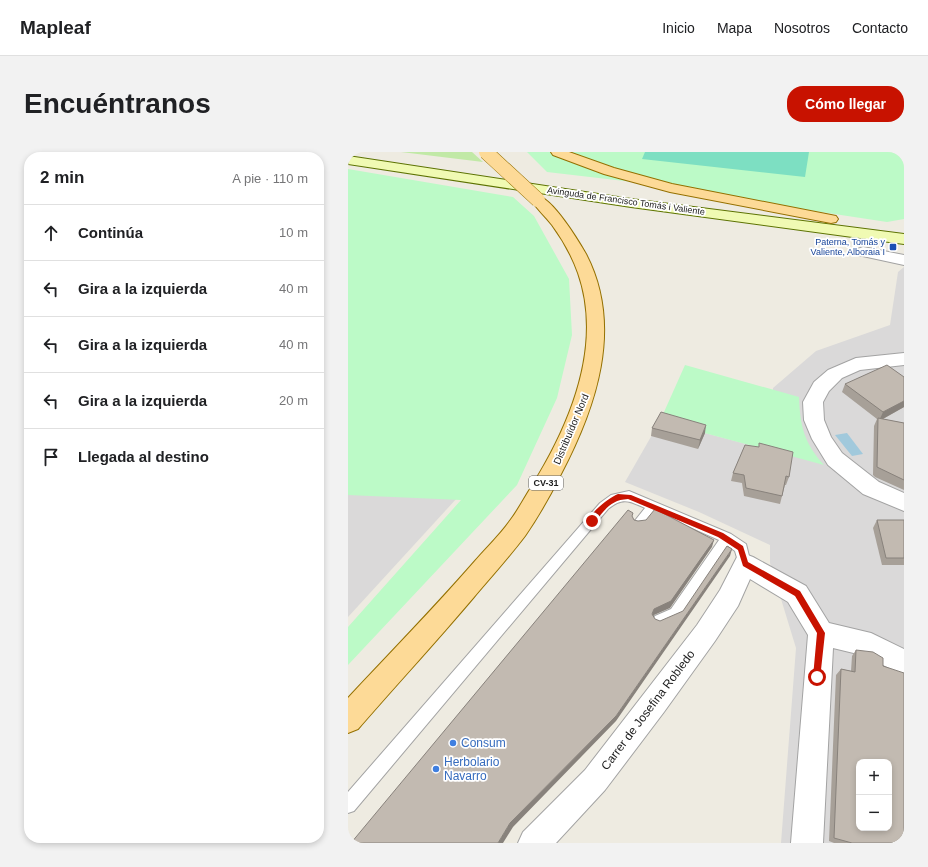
<!DOCTYPE html>
<html lang="es">
<meta charset="utf-8">
<style>
body{margin:0;font-family:Helvetica,sans-serif;background:#f2f2f2;color:#202124}
.controls{position:absolute;right:12px;bottom:12px;display:grid;overflow:hidden;border-radius:8px;box-shadow:0 2px 6px #0003}
.controls button{width:36px;height:36px;display:grid;place-items:center;padding:0;border:0;border-bottom:1px solid #e0e0e0;background:#fff;color:#202124;font:20px sans-serif}
.stop{position:absolute;width:12px;height:12px;margin:-9px;border:3px solid #c81200;border-radius:50%;background:#fff}
.stop.end{background:#c81200;border-color:#fff;box-shadow:0 1px 4px #0008}
.list{margin:0;padding:0;list-style:none}
h2{display:flex;justify-content:space-between;align-items:center;height:52px;margin:0;padding:0 16px;font-size:17px}
h2 small{font-size:13px;font-weight:400;color:#757577}
.list li{display:grid;grid-template-columns:26px 1fr auto;gap:12px;align-items:center;box-sizing:border-box;height:56px;padding:0 16px;border-top:1px solid #e0e0e0}
.list b{display:block;font-size:15px;white-space:nowrap}
.list em{font-size:13px;font-style:normal;color:#757577}
.icon{flex:none;width:22px;height:22px;fill:none;stroke:currentColor;stroke-width:2;stroke-linecap:round;stroke-linejoin:round}
.map{position:relative;flex:none;width:556px;height:691px;overflow:hidden;border-radius:16px}
header{display:flex;align-items:center;gap:24px;box-sizing:border-box;height:56px;padding:0 20px;background:#fff;border-bottom:1px solid #e0e0e0}
header strong{font-size:19px}
nav{display:flex;gap:22px;margin-inline-start:auto;font-size:14px}
.intro{display:flex;align-items:center;justify-content:space-between;box-sizing:border-box;height:96px;padding:0 24px}
h1{margin:0;font-size:28px}
.button{padding:10px 18px;border-radius:16px;background:#c81200;color:#fff;font-size:14px;font-weight:700}
main{display:flex;gap:24px;padding:0 24px}
aside{flex:1;background:#fff;border-radius:16px;box-shadow:0 2px 6px #0003}
.map>svg:first-child{display:block}
.residential{fill:#dad9d9;fill-rule:evenodd}
.grass{fill:#c1e9a6}
.park{fill:#bcfac7}
.pitch{fill:#7ddfc2}
.water{fill:#a1c9dc}
.lines{fill:none;stroke-linecap:round;stroke-linejoin:round}
.lane-casing{stroke:#a3a3a3;stroke-width:2}
.street-casing{stroke:#a3a3a3;stroke-width:2}
.secondary-casing{stroke:#5d7303;stroke-width:2}
.primary-casing{stroke:#947000;stroke-width:2}
.lane{fill:#fff;fill-rule:evenodd}
.street{fill:#fff;fill-rule:evenodd}
.secondary{fill:#f0fab3;fill-rule:evenodd}
.primary{fill:#fdda97;fill-rule:evenodd}
.primary-bridge-casing{stroke:#947000;stroke-width:15;stroke-linecap:butt}
.primary-bridge{stroke:#fdda97;stroke-width:14}
.wall{fill:#a7a098}
.shaded-wall{fill:#88827c}
.building{fill:#c2bab1;stroke:#88827c;fill-rule:evenodd}
.route{fill:#c81200}
.transit-dot{fill:#1a4fb4;stroke:#fff;stroke-width:1.5}
.shop-dot{fill:#3f7fe0;stroke:#fff;stroke-width:1.5}
.labels{text-anchor:middle;dominant-baseline:central;stroke-width:3.5;stroke-linejoin:round;paint-order:stroke}
.far-street-label{font-size:9px;fill:#1c1c1c;stroke:#fff}
.far-transit-label{font-size:9px;fill:#164399;stroke:#fff;text-anchor:end}
.shield{fill:#fff;stroke:#606060;stroke-width:1}
.shield-label{font-size:9px;font-weight:bold;fill:#1c1c1c}
.street-label{font-size:10px;fill:#1c1c1c;stroke:#fff}
.near-street-label{font-size:12px;fill:#1c1c1c;stroke:#fff}
.near-shop-label{font-size:12px;fill:#366cbe;stroke:#fff;text-anchor:start}
</style>
<header>
<strong>Mapleaf</strong>
<nav><a>Inicio</a><a>Mapa</a><a>Nosotros</a><a>Contacto</a></nav>
</header>
<div class="intro"><h1>Encuéntranos</h1><a class="button">Cómo llegar</a></div>
<main>
<aside>
<h2>2 min<small>A pie · 110 m</small></h2>
<ul class="list">
<li><svg class="icon" aria-label="ahead" viewBox="0 0 24 24"><path d="M12 20V5M6 11l6-6 6 6"/></svg><div><b>Continúa</b></div><em>10 m</em></li>
<li><svg class="icon" aria-label="left" viewBox="0 0 24 24"><path d="M17 20v-9H6M10 6l-5 5 5 5"/></svg><div><b>Gira a la izquierda</b></div><em>40 m</em></li>
<li><svg class="icon" aria-label="left" viewBox="0 0 24 24"><path d="M17 20v-9H6M10 6l-5 5 5 5"/></svg><div><b>Gira a la izquierda</b></div><em>40 m</em></li>
<li><svg class="icon" aria-label="left" viewBox="0 0 24 24"><path d="M17 20v-9H6M10 6l-5 5 5 5"/></svg><div><b>Gira a la izquierda</b></div><em>20 m</em></li>
<li><svg class="icon" aria-label="arrive" viewBox="0 0 24 24"><path d="M6 21V4h12l-3 4 3 4H6"/></svg><div><b>Llegada al destino</b></div></li>
</ul>
</aside>
<div class="map">
<svg width="556" height="691" viewBox="0 0 556 691">
<rect width="100%" height="100%" fill="#eeebe1"/>
<g class="residential">
<path d="M556 115V691H433L448 496 422 411V393L351 360 277 330 312 269 424 299 425 236 468 199 542 173 550 120ZM511 610H541V676H511Z"/>
<polygon points="0,341 109,346 0,465"/>
</g>
<polygon class="grass" points="53,0 124,0 135,10"/>
<g class="park">
<polygon points="179,0 556,0 556,67 539,70 407,50 328,35 199,20"/>
<polygon points="0,17 165,45 186,64 221,127 224,183 209,246 169,333 0,513 0,475 113,348 0,343"/>
<path d="M337 213 451 245C452 274 456 291 476 313L312 269Z"/>
</g>
<polygon class="pitch" points="297,0 461,0 457,25 294,7"/>
<polygon class="water" points="499,281 515,302 504,304 487,283"/>
<g class="lines">
<g class="lane-casing">
<path id="lane" d="M281 339 383 382 398 392 403 412 402 416 397 418 392 416 387 399 380 394 333 465 312 474 307 472 305 468 307 464 323 457 371 388 308 360C302 367 296 378 287 375L285 371 297 356C281 349 275 345 260 357L6 659 0 661V640L252 351 263 343Z"/>
</g>
<g class="street-casing">
<g id="street">
<polygon points="515,95 556,103 556,113 510,103 507,100 510,97"/>
<polygon points="556,201 556,213 512,218 494,226 481,239 475,250 476,268 483,285 494,301 531,330 556,341 556,359 515,342 480,313 464,287 456,268 455,250 466,230 480,218 508,206"/>
<polygon points="397,402 405,405 458,434 481,471 523,481 556,497 556,524 518,504 485,496 475,691 443,691 460,483 440,450 402,427 390,454 367,489 316,560 257,638 208,691 170,691 175,680 237,618 349,473 372,438 389,405"/>
</g>
</g>
<g class="secondary-casing">
<polygon id="secondary" points="0,4 283,47 556,82 556,92 283,55 0,12"/>
</g>
<g class="primary-casing">
<g id="primary">
<polygon points="203,0 221,0 266,16 324,32 483,63 488,64 490,67 488,70 483,71 322,40 256,22 205,3"/>
<path d="M190 44C205 47 230 88 238 102 276 175 248 256 212 324 202 344 190 365 177 384 161 405 143 425 126 445 88 490 48 533 10 577L0 581V546C42 501 86 456 127 409 138 396 151 384 161 370 169 360 175 348 182 337 221 275 256 195 230 121 224 104 215 88 204 73 198 65 189 57 183 48L185 45Z"/>
</g>
</g>
<use href="#lane" class="lane"/>
<use href="#street" class="street"/>
<use href="#secondary" class="secondary"/>
<use href="#primary" class="primary"/>
<g class="primary-bridge-casing">
<polyline id="primary-bridge" points="138,0 190,48"/>
</g>
<use href="#primary-bridge" class="primary-bridge"/>
</g>
<g class="wall">
<polygon points="556,225 556,255 535,267 556,271 556,338 527,325 525,323 526,274 529,267 494,240 497,232"/>
<polygon points="304,276 357,281 350,297 303,284"/>
<polygon points="397,293 441,325 438,333 437,333 434,344 432,352 396,344 394,331 383,329 385,321"/>
<polygon points="529,368 556,369 556,413 534,413 525,376"/>
<polygon points="508,498 535,514 556,691 486,691 481,689 488,523 493,517 503,519 504,504"/>
</g>
<g class="shaded-wall">
<polygon points="556,249 556,255 531,269 535,260"/>
<polygon points="358,273 357,281 350,297 352,288"/>
<polygon points="366,388 364,395 322,456 306,463 304,469 304,462 306,457"/>
<polygon points="384,397 382,404 268,569 165,675 155,691 150,691 162,671 268,564"/>
</g>
<g class="building">
<polygon points="539,213 556,225 556,249 535,260 497,232"/>
<polygon points="313,260 358,273 352,288 304,276"/>
<polygon points="530,266 556,271 556,328 531,316 529,315"/>
<polygon points="411,291 445,300 441,325 438,324 434,344 398,336 396,323 385,321 397,293 411,295"/>
<polygon points="307,357 366,388 323,449 306,457 304,462 307,467 312,469 335,459 379,394 384,397 268,564 162,671 150,691 3,691 280,358 285,361 284,364 286,368 290,369 298,368"/>
<polygon points="529,368 556,368 556,406 538,406"/>
<path d="M508 498 525 500 535 506V514L556 521V691H504L486 686 493 517 507 520ZM511 610H541V676H511Z"/>
</g>
<path class="route" d="M270 342 283 343 375 381 395 394 400 410 452 439 477 481 472 527 469 529 465 525 469 481 447 444 395 414 390 398 370 385 280 347C262 348 257 358 246 371H241C240 361 261 346 270 342Z"/>
<rect class="transit-dot" x="541" y="91" width="8" height="8" rx="2"/>
<g class="shop-dot">
<circle cx="105" cy="591" r="4"/>
<circle cx="88" cy="617" r="4"/>
</g>
<g class="labels">
<g class="far-street-label">
<text transform="translate(278 49) rotate(8)">Avinguda de Francisco Tomás i Valiente</text>
</g>
<g class="far-transit-label">
<text x="537" y="90">Paterna, Tomás y<tspan x="537" dy="10">Valiente, Alboraia I</tspan></text>
</g>
<rect class="shield" x="181" y="324" width="34" height="14" rx="3"/>
<g class="shield-label">
<text x="198" y="331">CV-31</text>
</g>
<g class="street-label">
<text transform="translate(223 277) rotate(-67)">Distribuïdor Nord</text>
</g>
<g class="near-street-label">
<text transform="translate(300 558) rotate(-53)">Carrer de Josefina Robledo</text>
</g>
<g class="near-shop-label">
<text x="113" y="591">Consum</text>
<text x="96" y="610">Herbolario<tspan x="96" dy="14">Navarro</tspan></text>
</g>
</g>
</svg>
<div class="controls">
<button>+</button>
<button>−</button>
</div>
<div class="stop" style="left:469px;top:525px"></div>
<div class="stop end" style="left:244px;top:369px"></div>
</div>
</main>
